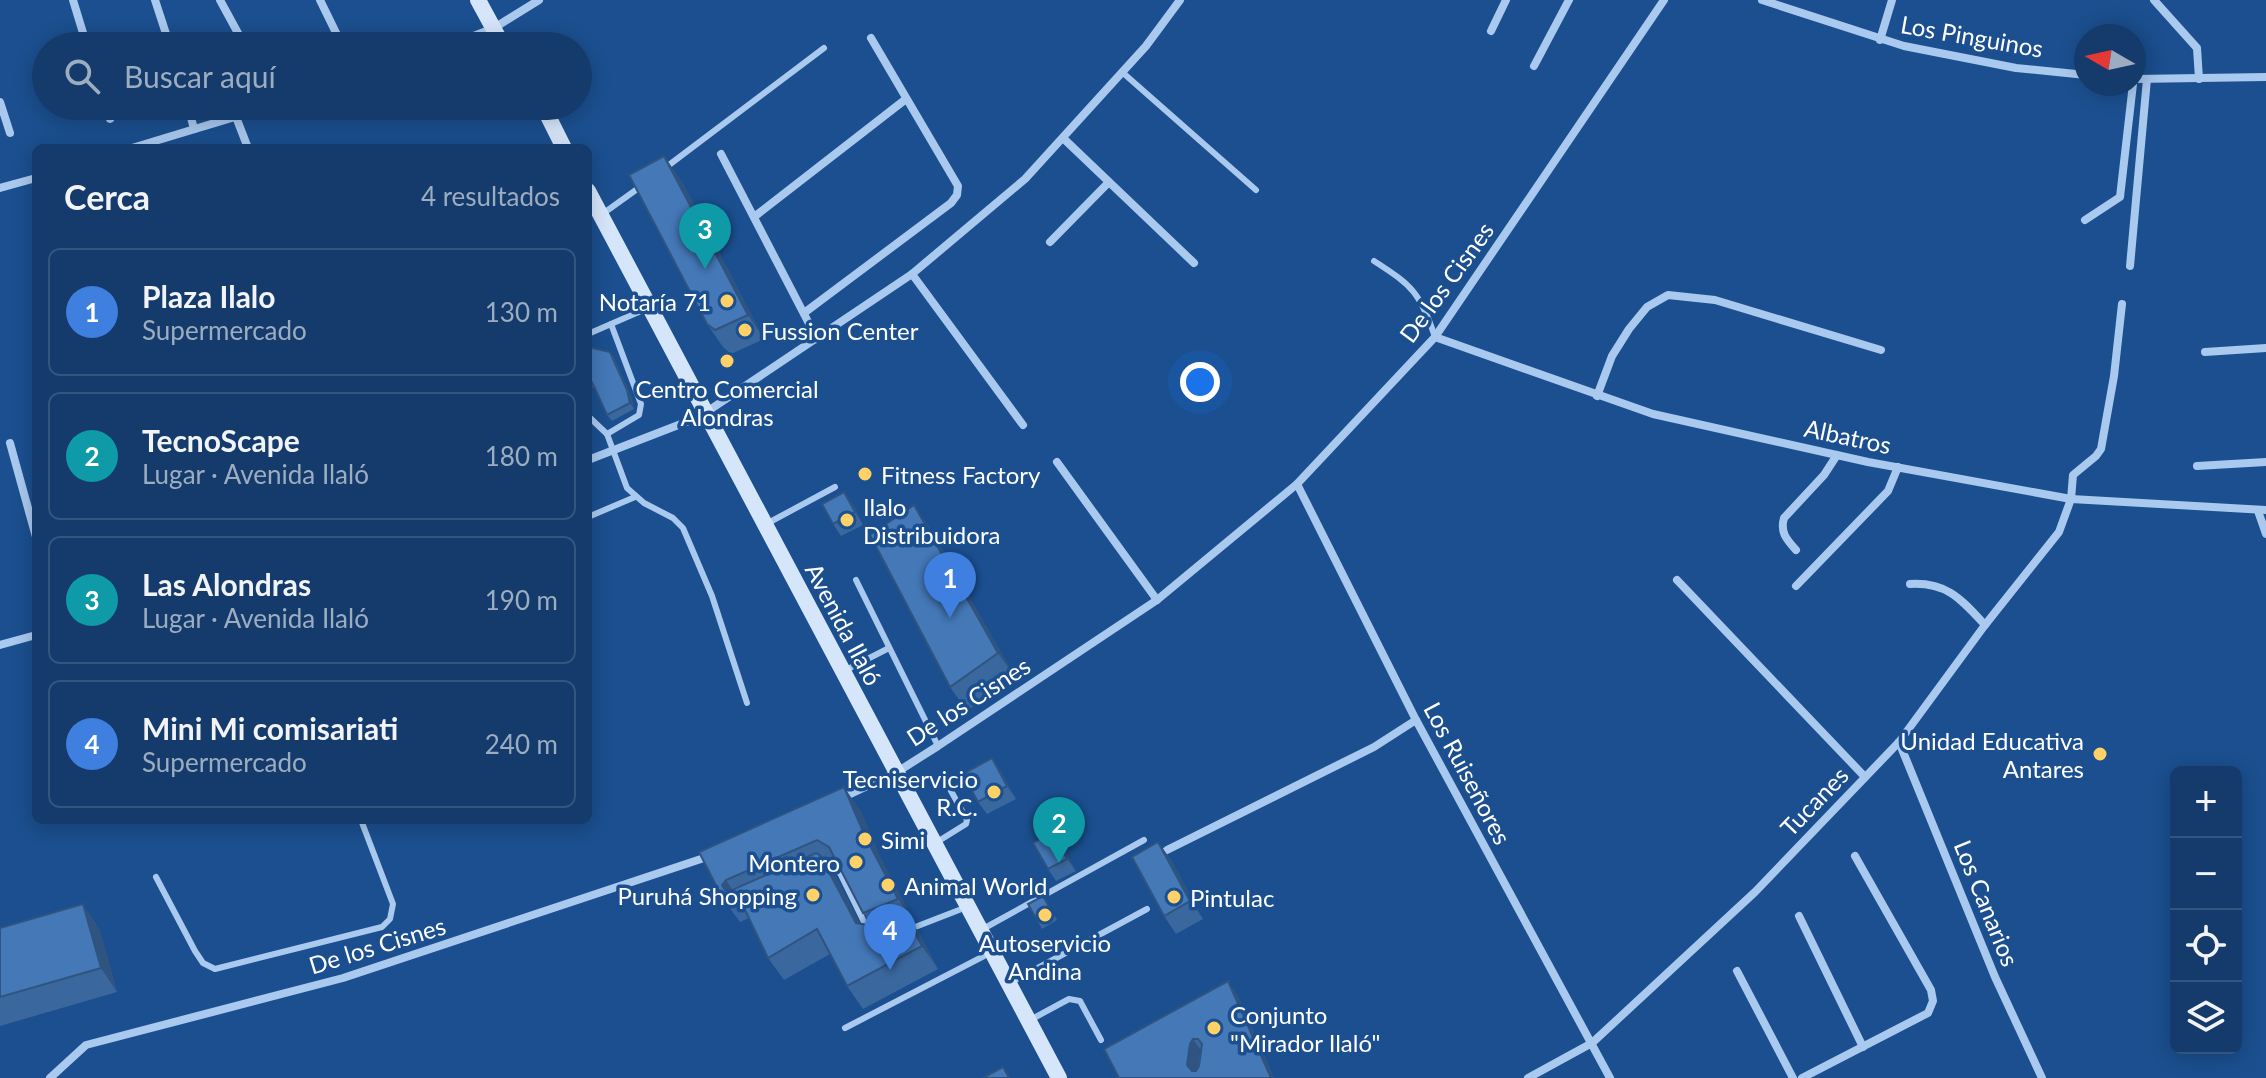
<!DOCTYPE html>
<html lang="es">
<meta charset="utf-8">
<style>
body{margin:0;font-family:Lato,sans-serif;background:#1d4271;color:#f1f3f6}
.controls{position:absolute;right:24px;bottom:24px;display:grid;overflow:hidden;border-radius:12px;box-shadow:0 4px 20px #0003}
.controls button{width:72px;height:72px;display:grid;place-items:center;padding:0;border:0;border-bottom:2px solid #33557e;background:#143b6b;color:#f1f3f6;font:40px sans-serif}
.compass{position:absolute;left:2074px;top:24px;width:72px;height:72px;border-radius:50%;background:#143b6b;box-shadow:0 4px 20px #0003;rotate:279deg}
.you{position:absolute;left:1200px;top:382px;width:28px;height:28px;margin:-20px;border:6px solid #fff;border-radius:50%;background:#1a73e8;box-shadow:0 0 0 12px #1a73e833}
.badge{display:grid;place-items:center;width:52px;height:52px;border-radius:50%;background:#90b9f0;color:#fff;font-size:26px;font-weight:700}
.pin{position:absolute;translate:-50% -66px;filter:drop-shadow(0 2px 4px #0008)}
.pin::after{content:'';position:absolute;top:42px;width:28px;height:24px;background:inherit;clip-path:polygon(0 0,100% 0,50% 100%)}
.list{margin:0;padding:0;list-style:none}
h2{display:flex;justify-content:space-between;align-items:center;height:104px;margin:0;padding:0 32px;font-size:34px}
h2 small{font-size:26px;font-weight:400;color:#9dadc1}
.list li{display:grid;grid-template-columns:52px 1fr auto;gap:24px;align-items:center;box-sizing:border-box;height:128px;margin:0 16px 16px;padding:0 16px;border:2px solid #33557e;border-radius:12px}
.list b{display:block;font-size:30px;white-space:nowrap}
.list p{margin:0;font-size:26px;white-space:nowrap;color:#9dadc1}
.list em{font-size:26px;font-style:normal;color:#9dadc1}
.icon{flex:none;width:44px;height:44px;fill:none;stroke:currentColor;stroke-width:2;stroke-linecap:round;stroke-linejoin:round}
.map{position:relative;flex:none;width:2266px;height:1078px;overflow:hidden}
.search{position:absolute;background:#143b6b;box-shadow:0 4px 20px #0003;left:32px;top:32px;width:560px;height:88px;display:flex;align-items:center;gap:20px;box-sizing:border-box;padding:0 28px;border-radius:44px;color:#9dadc1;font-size:30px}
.panel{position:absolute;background:#143b6b;box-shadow:0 4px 20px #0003;left:32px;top:144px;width:560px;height:680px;border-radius:12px}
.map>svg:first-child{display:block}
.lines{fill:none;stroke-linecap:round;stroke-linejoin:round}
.lane{stroke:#a9c9ee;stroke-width:6}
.street{stroke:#a9c9ee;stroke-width:8}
.secondary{stroke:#d6e6fa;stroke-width:16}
.wall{fill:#3a679d;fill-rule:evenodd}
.shaded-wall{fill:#305480}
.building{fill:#4478b7;stroke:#305480;stroke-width:2;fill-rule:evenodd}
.poi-dot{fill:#ffd166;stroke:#1b4f8f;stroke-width:3}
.labels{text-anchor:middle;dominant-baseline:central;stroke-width:7;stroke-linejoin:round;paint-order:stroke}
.street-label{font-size:24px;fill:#fff;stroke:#1b4f8f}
.poi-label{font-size:24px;fill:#fff;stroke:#1b4f8f;text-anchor:start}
</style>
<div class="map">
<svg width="2266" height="1078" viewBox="0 0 2266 1078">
<rect width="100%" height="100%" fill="#1b4f8f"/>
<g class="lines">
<g class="lane">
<polyline points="1122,72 1256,190"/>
<polyline points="665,168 824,48"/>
<polyline points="601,215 640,187"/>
<path d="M1374 261C1413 286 1420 293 1435 337"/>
<polyline points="588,334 611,324"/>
<polyline points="588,416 607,434 627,488 644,503 673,518 683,528 712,596 747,703"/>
<polyline points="607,434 639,415 641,404 611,324 641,311"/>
<polyline points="588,517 635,497"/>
<polyline points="768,523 835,487"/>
<polyline points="856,580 938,746"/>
<polyline points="846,670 889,648"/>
<polyline points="937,842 966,824 967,820 945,780"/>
<polyline points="825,872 832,869 840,873 868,930"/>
<polyline points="156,877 195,951 203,963 215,969 382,927 390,919 393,904 361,820"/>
<polyline points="910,929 959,910"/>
<polyline points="981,930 1144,840"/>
<polyline points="1010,983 1147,909"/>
<polyline points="1032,1019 1069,999 1080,1001 1101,1040"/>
<polyline points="845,1028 984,956"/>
</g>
<g class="street">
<polyline points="73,0 87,46"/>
<polyline points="155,0 170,46"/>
<polyline points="220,0 245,46"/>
<polyline points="320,0 341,43"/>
<polyline points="1762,0 1904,46 2016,68 2086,75"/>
<polyline points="2154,0 2197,48 2199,79"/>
<polyline points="1491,31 1506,0"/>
<polyline points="1880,40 1892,0"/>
<polyline points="448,46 494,28 539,0"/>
<polyline points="1534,66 1569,0"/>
<polyline points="2134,79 2266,77"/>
<polyline points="0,102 10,133"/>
<polyline points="106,106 110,119"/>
<polyline points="188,106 194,129"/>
<polyline points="236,117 248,148"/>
<polyline points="1063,138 1194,263"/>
<polyline points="132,148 271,106"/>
<polyline points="721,154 817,339"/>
<polyline points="0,188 36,178"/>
<polyline points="754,217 906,99"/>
<polyline points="2085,220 2120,197 2133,84"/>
<polyline points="1050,242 1109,182"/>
<polyline points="2130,266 2147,79"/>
<polyline points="912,274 1023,425"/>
<polyline points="804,313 951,203 957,195 958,186 871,38"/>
<polyline points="1435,337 1653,414 1868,462 2071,499 2266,510"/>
<polyline points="2205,352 2266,348"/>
<polyline points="1597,396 1612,356 1629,329 1647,307 1668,295 1715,300 1881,350"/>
<polyline points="10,443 36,537"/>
<polyline points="588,460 699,417 912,274 1025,179 1146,46 1180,0"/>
<polyline points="1057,462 1157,600"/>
<polyline points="2197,466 2266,462"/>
<polyline points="1297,484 1416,720 1610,1078"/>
<polyline points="2258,511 2266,534"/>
<path d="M1796 550C1786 539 1780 532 1784 518L1824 475 1837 455"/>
<polyline points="1677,580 1865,777"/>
<path d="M1910 584C1947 582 1961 599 1985 625"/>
<polyline points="1796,586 1888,491 1898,467"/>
<polyline points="0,645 36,635"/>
<polyline points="1899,742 1995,977 2042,1078"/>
<polyline points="842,798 897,772 938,746 1157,600 1297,484 1435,337 1664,0"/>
<polyline points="1167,850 1374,747 1416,720"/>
<polyline points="1799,916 1863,1047"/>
<polyline points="1737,971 1793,1078"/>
<polyline points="50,1078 86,1045 343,978 713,855"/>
<polyline points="1528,1078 1592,1043 1755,892 1899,742 1985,625 2059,532 2071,499 2073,475 2096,456 2101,449 2114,376 2122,304"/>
<polyline points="1802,1078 1928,1013 1933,1001 1931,990 1855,856"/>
</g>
<g class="secondary">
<polyline points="478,0 503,46"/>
<polyline points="543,106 564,148"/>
<polyline points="588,191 1059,1078"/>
</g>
</g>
<g class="wall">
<polygon points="681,180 764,339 731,354 723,347 707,324"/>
<polygon points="588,347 614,358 631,396 634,409 612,421 607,415 595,388 588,386"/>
<polygon points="853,504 863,525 841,536 833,524"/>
<polygon points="930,528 1015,677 967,711 950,687"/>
<polygon points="1000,770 1016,799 987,814 978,802"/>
<path d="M860 810 880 857 914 922 912 923 919 933 938 969 863 1009 847 986 830 954 784 980 768 958 749 918 740 922 723 899 699 852ZM833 863 839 867 863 913 871 924H860L836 877 827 866Z"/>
<polygon points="1052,832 1076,871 1056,881 1048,869"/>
<polygon points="1158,842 1171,860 1203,919 1176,934 1164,916"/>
<polygon points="1043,896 1057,920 1042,929 1038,922"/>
<polygon points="0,928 99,928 117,992 0,1026"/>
<polygon points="1237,994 1274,1078 1119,1078"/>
</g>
<g class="shaded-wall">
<polygon points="664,156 681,180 764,339 748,315"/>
<polygon points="610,352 614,358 631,396 634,409 630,403"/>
<polygon points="844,492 853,504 863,525 855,512"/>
<polygon points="914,505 930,528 1015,677 998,653"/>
<polygon points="992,758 1000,770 1016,799 1007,786"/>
<polygon points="844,787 860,810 880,857 914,922 898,899 864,834"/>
<polygon points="1052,832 1061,844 1076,871 1067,859"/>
<polygon points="1158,842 1171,860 1203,919 1190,901"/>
<polygon points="820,855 836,877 872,946 856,923"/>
<polygon points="726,880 735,894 729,897 722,885"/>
<polygon points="83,904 99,928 117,992 101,968"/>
<polygon points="903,910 919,933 938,969 922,946"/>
<polygon points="1228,981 1237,994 1274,1078 1271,1078"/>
<polygon points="1193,1039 1202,1052 1199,1056 1196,1078 1187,1065 1190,1044"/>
</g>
<g class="building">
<polygon points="664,156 748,315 715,330 707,324 629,175"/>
<polygon points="588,347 610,352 627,390 630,403 607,415 592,382 588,381"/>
<polygon points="844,492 855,512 833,524 822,504"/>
<polygon points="914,505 998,653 950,687 870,535"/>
<polygon points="992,758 1007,786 978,802 963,774"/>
<polygon points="844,787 864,834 898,899 863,913 829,847 817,840 726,880 722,885 725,890 730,891 816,853 820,855 856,923 868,925 903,910 922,946 847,986 817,929 768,958 737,893 723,899 699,852"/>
<polygon points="1052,832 1067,859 1048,869 1033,843"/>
<polygon points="1158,842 1190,901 1164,916 1132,857"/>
<polygon points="1043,896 1053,914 1038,922 1028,904"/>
<polygon points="83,904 101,968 0,997 0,928"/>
<path d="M1228 981 1271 1078H1119L1104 1049ZM1193 1039H1198L1202 1044 1199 1066 1196 1071H1192L1187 1065 1190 1044Z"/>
<polygon points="1003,1067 1009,1078 983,1078"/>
</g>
<g class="poi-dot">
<circle cx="727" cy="301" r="8"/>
<circle cx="745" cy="330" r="8"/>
<circle cx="727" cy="361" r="8"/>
<circle cx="865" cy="474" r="8"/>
<circle cx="847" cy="520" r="8"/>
<circle cx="2100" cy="754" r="8"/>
<circle cx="994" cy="792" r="8"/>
<circle cx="865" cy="839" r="8"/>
<circle cx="856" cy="862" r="8"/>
<circle cx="888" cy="885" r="8"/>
<circle cx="813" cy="895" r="8"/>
<circle cx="1174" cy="897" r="8"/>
<circle cx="1045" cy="915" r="8"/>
<circle cx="1214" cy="1028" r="8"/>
</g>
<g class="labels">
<g class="street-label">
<text transform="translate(1972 36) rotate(10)">Los Pinguinos</text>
<text transform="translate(1446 282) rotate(-54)">De los Cisnes</text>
<text transform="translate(1848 436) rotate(12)">Albatros</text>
<text transform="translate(844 624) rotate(62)">Avenida Ilaló</text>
<text transform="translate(968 701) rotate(-33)">De los Cisnes</text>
<text transform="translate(1468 773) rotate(62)">Los Ruiseñores</text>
<text transform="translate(1814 801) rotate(-46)">Tucanes</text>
<text transform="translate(1987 903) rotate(68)">Los Canarios</text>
<text transform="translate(377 945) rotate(-17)">De los Cisnes</text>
</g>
<g class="poi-label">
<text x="711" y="301" text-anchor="end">Notaría 71</text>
<text x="761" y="330">Fussion Center</text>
<text x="727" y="388" text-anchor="middle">Centro Comercial<tspan x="727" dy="28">Alondras</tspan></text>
<text x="881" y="474">Fitness Factory</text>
<text x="863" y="506">Ilalo<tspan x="863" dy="28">Distribuidora</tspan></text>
<text x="2084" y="740" text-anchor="end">Unidad Educativa<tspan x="2084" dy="28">Antares</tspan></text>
<text x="978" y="778" text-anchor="end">Tecniservicio<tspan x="978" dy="28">R.C.</tspan></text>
<text x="881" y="839">Simi</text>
<text x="840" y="862" text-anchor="end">Montero</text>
<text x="904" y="885">Animal World</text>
<text x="797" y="895" text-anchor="end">Puruhá Shopping</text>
<text x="1190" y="897">Pintulac</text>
<text x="1045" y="942" text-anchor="middle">Autoservicio<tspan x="1045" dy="28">Andina</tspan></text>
<text x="1230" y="1014">Conjunto<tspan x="1230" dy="28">"Mirador Ilaló"</tspan></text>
</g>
</g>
</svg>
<div class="controls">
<button>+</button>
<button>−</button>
<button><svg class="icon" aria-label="locate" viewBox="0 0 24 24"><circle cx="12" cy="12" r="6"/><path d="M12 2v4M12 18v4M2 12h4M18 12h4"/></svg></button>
<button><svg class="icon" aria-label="layers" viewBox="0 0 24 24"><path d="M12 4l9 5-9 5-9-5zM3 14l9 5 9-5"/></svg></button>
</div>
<svg class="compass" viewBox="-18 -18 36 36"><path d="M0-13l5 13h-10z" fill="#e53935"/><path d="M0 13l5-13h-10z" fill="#9dadc1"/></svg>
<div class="you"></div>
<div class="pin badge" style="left:950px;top:618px;background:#3f7fe0">1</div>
<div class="pin badge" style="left:1059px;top:863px;background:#0f9aa8">2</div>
<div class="pin badge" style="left:705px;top:269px;background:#0f9aa8">3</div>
<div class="pin badge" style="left:890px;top:970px;background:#3f7fe0">4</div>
<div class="search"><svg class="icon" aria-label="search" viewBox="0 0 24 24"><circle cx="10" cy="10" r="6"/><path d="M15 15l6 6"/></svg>Buscar aquí</div>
<section class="panel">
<h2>Cerca<small>4 resultados</small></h2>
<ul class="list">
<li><span class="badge" style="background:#3f7fe0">1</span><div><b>Plaza Ilalo</b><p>Supermercado</p></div><em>130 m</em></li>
<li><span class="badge" style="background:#0f9aa8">2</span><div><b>TecnoScape</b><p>Lugar · Avenida Ilaló</p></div><em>180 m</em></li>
<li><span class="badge" style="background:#0f9aa8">3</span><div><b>Las Alondras</b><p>Lugar · Avenida Ilaló</p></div><em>190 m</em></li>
<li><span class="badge" style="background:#3f7fe0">4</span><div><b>Mini Mi comisariati</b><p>Supermercado</p></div><em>240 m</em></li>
</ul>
</section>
</div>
